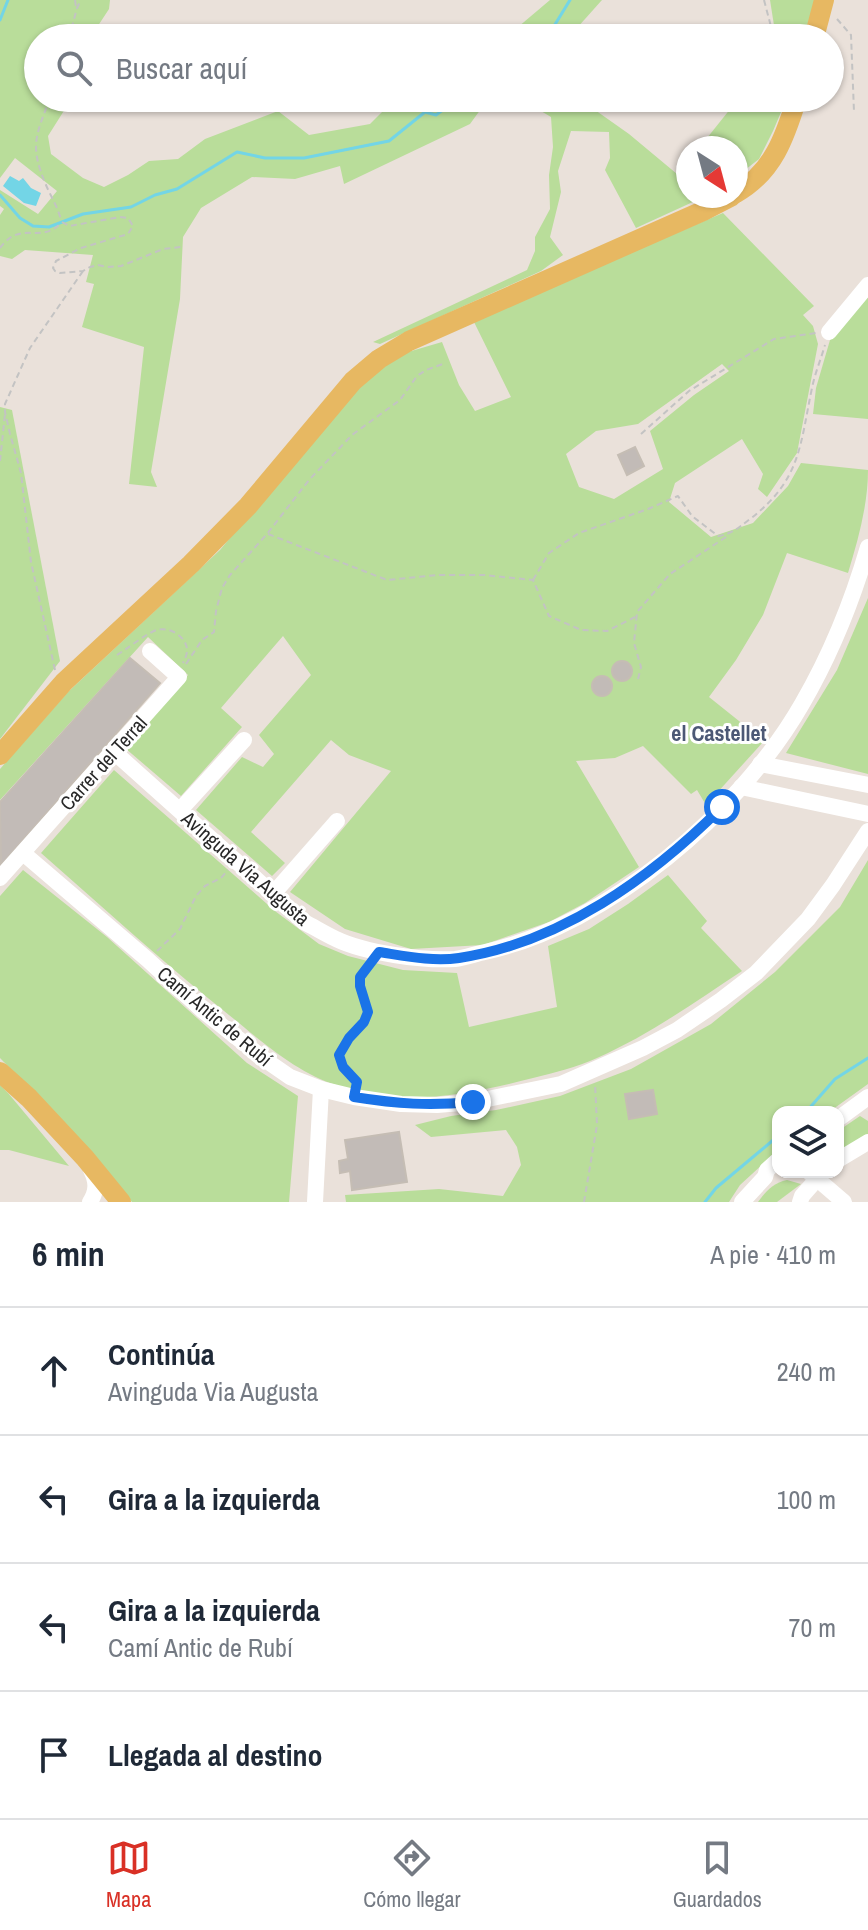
<!DOCTYPE html>
<html lang="es">
<meta charset="utf-8">
<style>
body{margin:0;font-family:"Archivo Narrow",sans-serif;background:#f2f2f3;color:#1f2937}
.controls{position:absolute;right:24px;bottom:24px;display:grid;overflow:hidden;border-radius:16px;box-shadow:0 2px 6px #0004}
.controls button{width:72px;height:72px;display:grid;place-items:center;padding:0;border:0;border-bottom:2px solid #e0e1e3;background:#fff;color:#1f2937;font:40px sans-serif}
.compass{position:absolute;left:676px;top:136px;width:72px;height:72px;border-radius:50%;background:#fff;box-shadow:0 2px 6px #0004;rotate:144deg}
.stop{position:absolute;width:24px;height:24px;margin:-18px;border:6px solid #1a73e8;border-radius:50%;background:#fff}
.stop.end{background:#1a73e8;border-color:#fff;box-shadow:0 2px 8px #0008}
.list{margin:0;padding:0;list-style:none}
h2{display:flex;justify-content:space-between;align-items:center;height:104px;margin:0;padding:0 32px;font-size:34px}
h2 small{font-size:26px;font-weight:400;color:#747a83}
.list li{display:grid;grid-template-columns:52px 1fr auto;gap:24px;align-items:center;box-sizing:border-box;height:128px;padding:0 32px;border-top:2px solid #e0e1e3}
.list b{display:block;font-size:30px;white-space:nowrap}
.list p{margin:0;font-size:26px;white-space:nowrap;color:#747a83}
.list em{font-size:26px;font-style:normal;color:#747a83}
.icon{flex:none;width:44px;height:44px;fill:none;stroke:currentColor;stroke-width:2;stroke-linecap:round;stroke-linejoin:round}
.map{position:relative;flex:none;width:868px;height:1202px;overflow:hidden}
.search{position:absolute;background:#fff;box-shadow:0 2px 6px #0004;left:24px;right:24px;top:24px;height:88px;display:flex;align-items:center;gap:20px;box-sizing:border-box;padding:0 28px;border-radius:44px;color:#747a83;font-size:30px}
.sheet{height:616px;background:#fff}
nav{display:flex;justify-content:space-around;align-items:center;box-sizing:border-box;height:112px;border-top:2px solid #e0e1e3;background:#fff;font-size:22px;color:#747a83}
nav a{display:grid;justify-items:center;gap:4px}
nav .on{color:#d93025}
.map>svg:first-child{display:block}
.green{fill:#b9dd9a;fill-rule:evenodd}
.water{fill:#73d5e6}
.lines{fill:none;stroke-linecap:round;stroke-linejoin:round}
.stream{stroke:#73d5e6;stroke-width:3}
.building{fill:#c2bbb7;stroke:#c5bdb4;stroke-width:2}
.path{stroke:#c3c3c3;stroke-width:2;stroke-dasharray:6 4;stroke-linecap:butt}
.minor{stroke:#fff;stroke-width:16}
.major{stroke:#e7b862;stroke-width:20}
.route{stroke:#1a73e8;stroke-width:10}
.labels{text-anchor:middle;dominant-baseline:central;stroke-width:6;stroke-linejoin:round;paint-order:stroke}
.street-label{font-size:20px;fill:#282828;stroke:#fff}
.neighbourhood-label{font-size:22px;font-weight:bold;fill:#4c5875;stroke:#fff}
</style>
<div class="map">
<svg width="868" height="1202" viewBox="0 0 868 1202">
<rect width="100%" height="100%" fill="#eae1da"/>
<g class="green">
<polygon points="0,0 110,0 109,9 90,38 38,38 38,98 72,98 48,136 51,154 83,178 104,187 128,175 149,161 178,159 205,139 278,111 309,135 370,124 386,108 418,98 498,98 486,102 470,124 344,184 340,166 295,179 252,177 201,208 183,237 180,299 151,472 157,487 129,484 144,347 82,327 94,284 86,282 93,255 25,250 12,259 0,256 0,215 4,209 0,206 0,190 38,214 57,191 15,158 0,178"/>
<polygon points="550,0 602,0 568,38 505,38"/>
<polygon points="770,0 815,0 804,38 776,38"/>
<polygon points="519,98 578,98 629,134 677,174 688,161 688,196 706,196 636,228 605,170 610,158 609,132 571,131 558,171 561,192 550,237 563,255 541,271 380,344 373,342 527,270 535,251 535,237 550,209 549,175 553,147 551,117"/>
<polygon points="739,98 787,98 773,131 759,159 736,177 736,148 699,148"/>
<path d="M723 213 814 306 803 315 813 326 818 344 797 453 767 497 758 489 763 474 742 439 675 483 669 502 711 537 753 523 788 486 801 463 868 470C868 505 858 540 848 573L787 553 763 615 736 660 709 697 764 741 706 805 697 790 691 794 643 746 615 758 576 761 639 867 585 903 549 922 483 945 411 949 345 929 290 892 391 771 349 755 331 740 251 832 285 863 272 876 196 810 242 757 263 767 274 754 259 735 311 675 283 636 221 708 242 727 181 796 125 748 188 675 148 637 0 800V769L68 692 220 550 322 427 367 377 408 352 442 342 459 385 475 411 511 397 474 322 556 284ZM722 364 729 371 694 395 650 431 663 469 614 499 579 487 566 454 596 431 638 424Z"/>
<polygon points="868,292 868,419 813,414 816,388 830,340"/>
<polygon points="0,407 12,410 60,661 0,739"/>
<polygon points="868,598 868,774 786,753 837,670"/>
<path d="M114 770 275 911 319 944 348 956 403 970 457 973 469 1027 557 1007 548 946 589 929 628 904 668 875 707 921 701 928 742 971C695 1002 649 1035 597 1058 577 1067 554 1073 533 1078 490 1089 440 1100 395 1097 379 1096 351 1090 336 1085 300 1074 263 1043 234 1019 168 967 105 909 41 853Z"/>
<polygon points="868,860 868,1084 829,1112 778,1112 778,1150 740,1185 729,1202 346,1202 345,1195 439,1189 503,1196 521,1165 517,1147 506,1130 431,1137 415,1125 451,1116 496,1110 560,1096 631,1069 711,1024 775,972 840,907"/>
<polygon points="23,870 107,937 247,1063 298,1096 289,1202 132,1202 62,1121 0,1058 0,896"/>
<polygon points="0,1085 8,1093 69,1166 9,1150 0,1150"/>
<polygon points="860,1116 868,1121 868,1137 838,1156 838,1131"/>
<path d="M787 1180 801 1184 777 1202H758C766 1191 773 1183 787 1180Z"/>
</g>
<polygon class="water" points="10,176 19,181 23,178 31,188 41,193 36,206 24,203 3,186"/>
<g class="lines">
<g class="stream">
<polyline points="0,20 8,0"/>
<polyline points="544,38 551,31 570,0"/>
<polyline points="0,195 20,218 33,226 49,227 83,214 131,207 155,195 177,189 237,152 265,158 304,158 389,141 425,112 436,115 459,98"/>
<polyline points="806,1112 835,1079 868,1058"/>
<polyline points="705,1202 716,1188 778,1136"/>
</g>
</g>
<g class="building">
<polygon points="635,447 644,466 627,475 618,455"/>
<polygon points="130,658 160,683 1,865 0,802"/>
<circle cx="622" cy="671" r="10"/>
<circle cx="602" cy="686" r="10"/>
<polygon points="653,1090 657,1114 629,1119 625,1094"/>
<polygon points="399,1132 407,1182 352,1190 350,1171 340,1173 339,1161 348,1159 345,1140"/>
</g>
<g class="lines">
<g class="path">
<polyline points="75,0 76,7"/>
<polyline points="764,0 774,38"/>
<polyline points="837,19 851,35 854,112"/>
<polyline points="69,38 77,8 81,0"/>
<path d="M50 98C36 136 29 145 46 185 51 197 59 209 61 221"/>
<polyline points="62,222 69,226 120,217 128,218 133,226 128,234 81,248 56,261 53,268 55,271 60,273 83,271 90,267 98,265 107,267 121,266 163,249 181,247"/>
<path d="M0 248C21 219 40 245 61 223"/>
<polyline points="641,434 689,391 774,339 816,333"/>
<polyline points="0,461 5,414"/>
<polyline points="268,534 387,580 437,575 484,575 533,580 549,616 581,630 607,631 637,616"/>
<path d="M533 580 549 553 579 533 648 509 678 496 692 516 718 536C732 534 738 528 750 519 801 480 800 445 812 388 815 373 821 359 825 345"/>
<path d="M117 655C127 649 148 632 157 630 169 626 187 637 187 650 187 655 185 659 183 663"/>
<polyline points="186,664 202,640 214,632 216,611 222,588 230,575 267,534 309,480 352,435 400,400 417,376 426,370 443,364"/>
<polyline points="55,670 31,562 21,473 10,434 5,412 5,404 30,348 83,271"/>
<polyline points="638,679 641,667 634,643 637,612 670,574 729,535"/>
<polyline points="157,951 180,929 196,896 205,886 221,878 228,870"/>
<path d="M357 1084V1082L343 1067 339 1055C342 1049 345 1043 349 1038 355 1030 366 1023 367 1013 369 991 349 992 369 966"/>
<polyline points="584,1202 597,1125 595,1083"/>
</g>
<g class="minor">
<polyline points="829,332 868,285"/>
<path d="M113 751 304 922C314 927 325 934 336 939 365 953 423 961 455 959 465 958 475 954 485 952 608 925 740 812 802 704 831 654 852 602 868 547"/>
<polyline points="760,764 868,785"/>
<polyline points="741,787 868,814"/>
<polyline points="180,810 244,740"/>
<polyline points="23,853 148,960 202,1010 264,1059 290,1077 321,1089 354,1097 401,1104 437,1105 473,1102 561,1084 643,1048 677,1030 721,1000 756,973 808,919 833,885 868,831"/>
<polyline points="0,878 179,677 150,651"/>
<polyline points="273,894 337,821"/>
<polyline points="838,1119 868,1097"/>
<polyline points="838,1160 868,1142"/>
<polyline points="809,1172 844,1202"/>
<path d="M90 1202C97 1191 97 1182 91 1170"/>
<polyline points="315,1202 321,1089"/>
<polyline points="742,1202 765,1177 767,1170 777,1161"/>
<polyline points="800,1202 802,1196 816,1180"/>
</g>
<g class="major">
<polyline points="814,38 824,0"/>
<path d="M736 193C773 172 785 137 797 98"/>
<polyline points="0,755 64,682 191,564 248,506 353,381 379,359 409,341 703,211 732,196"/>
<polyline points="0,1072 29,1098 85,1158 121,1202"/>
</g>
</g>
<g class="lines">
<path class="route" d="M473 1102C428 1106 398 1104 354 1097L357 1082 343 1067 339 1055 349 1038 364 1022 368 1012 360 986V977L379 952C405 956 433 962 459 958 560 943 651 878 722 807"/>
</g>
<g class="labels">
<g class="street-label">
<text transform="translate(103 763) rotate(-48)">Carrer del Terral</text>
<text transform="translate(246 868) rotate(41)">Avinguda Via Augusta</text>
<text transform="translate(215 1016) rotate(40)">Camí Antic de Rubí</text>
</g>
<g class="neighbourhood-label">
<text x="719" y="733">el Castellet</text>
</g>
</g>
</svg>
<div class="controls">
<button><svg class="icon" aria-label="layers" viewBox="0 0 24 24"><path d="M12 4l9 5-9 5-9-5zM3 14l9 5 9-5"/></svg></button>
</div>
<svg class="compass" viewBox="-18 -18 36 36"><path d="M0-13l5 13h-10z" fill="#e53935"/><path d="M0 13l5-13h-10z" fill="#747a83"/></svg>
<div class="stop" style="left:722px;top:807px"></div>
<div class="stop end" style="left:473px;top:1102px"></div>
<div class="search"><svg class="icon" aria-label="search" viewBox="0 0 24 24"><circle cx="10" cy="10" r="6"/><path d="M15 15l6 6"/></svg>Buscar aquí</div>
</div>
<section class="sheet">
<h2>6 min<small>A pie · 410 m</small></h2>
<ul class="list">
<li><svg class="icon" aria-label="ahead" viewBox="0 0 24 24"><path d="M12 20V5M6 11l6-6 6 6"/></svg><div><b>Continúa</b><p>Avinguda Via Augusta</p></div><em>240 m</em></li>
<li><svg class="icon" aria-label="left" viewBox="0 0 24 24"><path d="M17 20v-9H6M10 6l-5 5 5 5"/></svg><div><b>Gira a la izquierda</b></div><em>100 m</em></li>
<li><svg class="icon" aria-label="left" viewBox="0 0 24 24"><path d="M17 20v-9H6M10 6l-5 5 5 5"/></svg><div><b>Gira a la izquierda</b><p>Camí Antic de Rubí</p></div><em>70 m</em></li>
<li><svg class="icon" aria-label="arrive" viewBox="0 0 24 24"><path d="M6 21V4h12l-3 4 3 4H6"/></svg><div><b>Llegada al destino</b></div></li>
</ul>
</section>
<nav>
<a class="on"><svg class="icon" aria-label="map" viewBox="0 0 24 24"><path d="M3 6l6-2 6 2 6-2v14l-6 2-6-2-6 2zM9 4v14M15 6v14"/></svg>Mapa</a>
<a><svg class="icon" aria-label="directions" viewBox="0 0 24 24"><path d="M12 3l9 9-9 9-9-9zM9 14v-3h6M13 9l2 2-2 2"/></svg>Cómo llegar</a>
<a><svg class="icon" aria-label="saved" viewBox="0 0 24 24"><path d="M7 4h10v16l-5-4-5 4z"/></svg>Guardados</a>
</nav>
